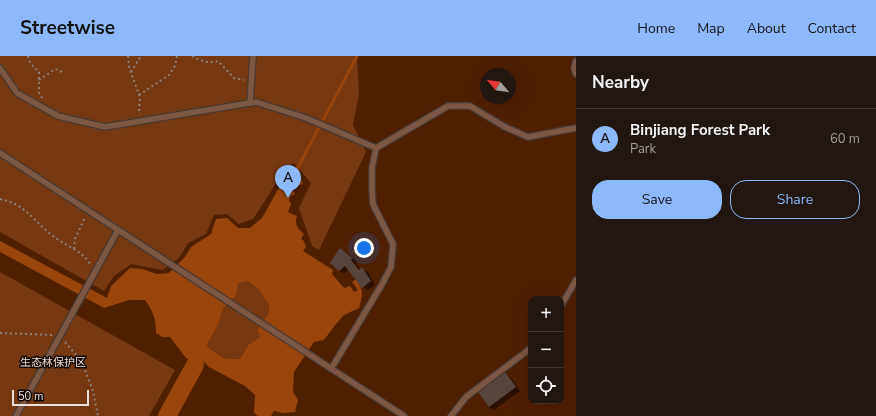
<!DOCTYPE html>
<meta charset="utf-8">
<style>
body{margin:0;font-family:"Nunito Sans","Noto Sans SC",sans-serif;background:#2d231e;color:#f1f3f6}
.controls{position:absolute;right:12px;bottom:12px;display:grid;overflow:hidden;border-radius:8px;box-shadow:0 4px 16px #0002}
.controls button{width:36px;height:36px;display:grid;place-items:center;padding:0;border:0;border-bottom:1px solid #3e3530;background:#211610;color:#f1f3f6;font:20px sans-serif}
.compass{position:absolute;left:480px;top:12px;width:36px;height:36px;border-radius:50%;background:#211610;box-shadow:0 4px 16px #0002;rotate:299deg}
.scale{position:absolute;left:12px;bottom:10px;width:77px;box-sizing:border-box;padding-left:4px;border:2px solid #eae0db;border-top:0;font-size:11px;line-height:14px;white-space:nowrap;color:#eae0db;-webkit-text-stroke:3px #100907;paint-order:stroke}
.you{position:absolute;left:364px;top:192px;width:14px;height:14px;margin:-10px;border:3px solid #fff;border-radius:50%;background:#1a73e8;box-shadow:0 0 0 6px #1a73e833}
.badge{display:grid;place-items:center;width:26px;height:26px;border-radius:50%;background:#8cb9fc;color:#111;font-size:13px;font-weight:700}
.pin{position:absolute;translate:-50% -33px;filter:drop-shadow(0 1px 2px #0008)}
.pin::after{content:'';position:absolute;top:21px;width:14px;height:12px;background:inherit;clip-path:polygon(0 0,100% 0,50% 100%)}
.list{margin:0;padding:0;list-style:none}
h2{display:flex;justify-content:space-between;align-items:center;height:52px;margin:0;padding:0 16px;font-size:17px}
h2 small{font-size:13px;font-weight:400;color:#a29f9f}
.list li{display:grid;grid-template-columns:26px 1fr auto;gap:12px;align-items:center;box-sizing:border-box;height:60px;padding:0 16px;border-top:1px solid #3e3530}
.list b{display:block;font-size:15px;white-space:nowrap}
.list p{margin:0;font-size:13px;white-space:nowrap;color:#a29f9f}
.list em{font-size:13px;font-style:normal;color:#a29f9f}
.actions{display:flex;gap:8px;padding:12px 16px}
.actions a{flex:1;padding:9px 0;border:1px solid #8cb9fc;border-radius:16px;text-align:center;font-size:14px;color:#8cb9fc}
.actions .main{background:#8cb9fc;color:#111}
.icon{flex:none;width:22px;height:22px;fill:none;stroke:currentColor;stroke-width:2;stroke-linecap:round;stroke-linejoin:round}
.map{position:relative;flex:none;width:576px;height:360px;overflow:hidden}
header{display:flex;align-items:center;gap:24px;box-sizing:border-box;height:56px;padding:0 20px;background:#8cb9fc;color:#111}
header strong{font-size:19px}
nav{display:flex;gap:22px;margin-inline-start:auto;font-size:14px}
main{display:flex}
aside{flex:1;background:#211610}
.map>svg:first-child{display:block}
.green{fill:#501f00;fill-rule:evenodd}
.forest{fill:#783810}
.water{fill:#99450c;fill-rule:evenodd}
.shadow{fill:#0007}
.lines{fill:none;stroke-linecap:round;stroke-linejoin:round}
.stream{stroke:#99450c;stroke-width:3}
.river{stroke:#99450c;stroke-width:18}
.building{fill:#55453d}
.service-casing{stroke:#473932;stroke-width:8}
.path{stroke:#8d817b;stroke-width:2;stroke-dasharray:2 3;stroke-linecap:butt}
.service{stroke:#7c5744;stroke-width:5.5}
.labels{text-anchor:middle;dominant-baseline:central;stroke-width:3;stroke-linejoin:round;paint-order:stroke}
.park-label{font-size:11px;fill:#f2d9cd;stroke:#100907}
</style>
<header>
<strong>Streetwise</strong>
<nav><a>Home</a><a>Map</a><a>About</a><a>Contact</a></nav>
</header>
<main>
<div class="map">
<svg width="576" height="360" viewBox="0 0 576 360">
<rect width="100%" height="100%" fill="#2c1e16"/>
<path class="green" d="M0 0H576V360H0ZM486 18H510V42H486ZM531 243H561V345H531Z"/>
<g class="forest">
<polygon points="0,0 357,0 359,38 353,69 366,96 319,194 312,190 299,152 311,127 294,107 286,112 253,163 239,168 227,158 214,159 206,178 188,187 179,202 163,214 131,208 114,220 104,235 0,176"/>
<polygon points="0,216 175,314 149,360 0,360"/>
<polygon points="248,225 259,234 269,249 268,258 257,274 260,281 248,289 240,303 226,303 210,293 207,289 219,267 223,253 236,240 237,227"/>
</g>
<path class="water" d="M290 112 300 118 303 128 292 132 295 138 291 140 289 144 291 148 288 156 297 160C294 168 298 173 304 178L301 183 304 185 306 191 303 195 333 214 332 218 344 232 350 230 354 236 358 234 352 226 356 223C364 235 363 238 359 252L344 259 336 268 324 284 314 286 294 316 293 336 298 344 295 356 283 357 274 355 271 360H258L254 357 255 339 245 330 209 311 201 303 195 309 186 302 170 281H162L156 277C156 263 153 255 145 244H129L104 252 0 196V185L107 242 111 230 130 212 142 213 157 218 169 217 185 201 191 191 211 178 216 163 227 162 238 172H250L262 162ZM248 225 259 234 269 249 268 258 257 274 260 281 248 289 240 303H226L210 293 207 289 219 267 223 253 236 240 238 227Z"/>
<g class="shadow">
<polygon points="340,193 357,205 356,208 361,214 362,213 368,216 375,229 368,234 363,231 349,213 344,217 339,215"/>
<polygon points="505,318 510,321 520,335 494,354 489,351"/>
</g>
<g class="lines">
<polyline class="stream" points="296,115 357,0"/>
<polyline class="river" points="167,360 195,309"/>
</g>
<g class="building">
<polygon points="340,192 352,202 351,204 359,214 362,211 371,225 362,232 345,210 339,215 330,207"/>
<polygon points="505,316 516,331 489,351 478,336"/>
</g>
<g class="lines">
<g class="service-casing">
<g id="service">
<polyline points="576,5 574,12 576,18"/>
<polyline points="0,12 17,37 58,60 105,71 256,46 306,62 376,92 448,50 470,50 505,71 528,81 576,72"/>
<polyline points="250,47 253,0"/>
<polyline points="0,97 404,360"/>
<polyline points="561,250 576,224"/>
<polyline points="331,313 381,230 391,211 393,188 373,148 372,134 372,112 376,92"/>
<polyline points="16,360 118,174"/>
<polyline points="451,360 466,341 531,292"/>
</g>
</g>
<g class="path">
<polyline points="28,0 30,7 39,16 39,37 42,42"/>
<polyline points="128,0 129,11 140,41 139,57 140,58"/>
<path d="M192 0C201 5 208 8 218 5L234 22 244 24"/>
<polyline points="131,16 141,0"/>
<polyline points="39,24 55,13 59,14 63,17"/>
<polyline points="139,39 169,19 175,10 177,0"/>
<path d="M0 143C26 148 34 166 53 180 65 190 82 194 90 208"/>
<polyline points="74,193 75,183 85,161"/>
<polyline points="0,277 53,279"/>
<polyline points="65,286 82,306 93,335 98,360"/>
</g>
<use href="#service" class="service"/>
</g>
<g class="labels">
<g class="park-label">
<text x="53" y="306">生态林保护区</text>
</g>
</g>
</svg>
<div class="controls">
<button>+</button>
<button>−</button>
<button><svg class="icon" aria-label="locate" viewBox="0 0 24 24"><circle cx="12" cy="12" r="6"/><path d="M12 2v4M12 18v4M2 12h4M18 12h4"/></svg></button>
</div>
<svg class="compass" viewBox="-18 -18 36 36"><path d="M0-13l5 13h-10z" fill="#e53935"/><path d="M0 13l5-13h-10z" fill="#a29f9f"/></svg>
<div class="scale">50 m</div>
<div class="you"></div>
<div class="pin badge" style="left:288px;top:142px">A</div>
</div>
<aside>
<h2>Nearby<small></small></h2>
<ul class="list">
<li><span class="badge">A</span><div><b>Binjiang Forest Park</b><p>Park</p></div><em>60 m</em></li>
</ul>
<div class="actions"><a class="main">Save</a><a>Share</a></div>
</aside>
</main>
